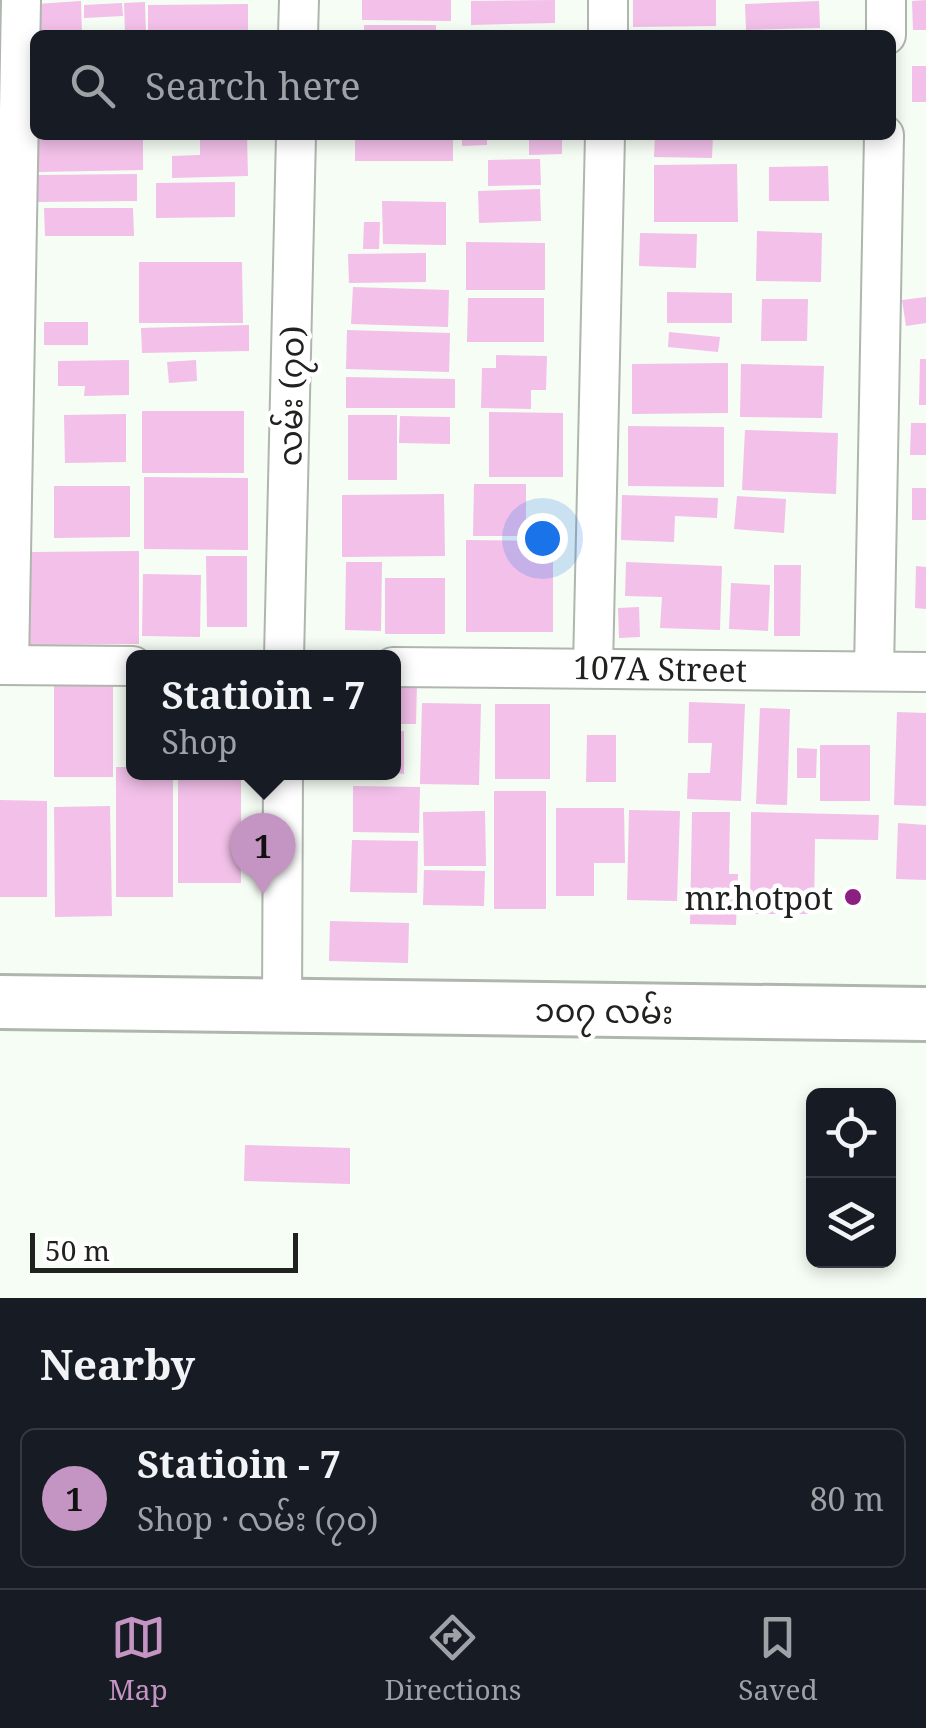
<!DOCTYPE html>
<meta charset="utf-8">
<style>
body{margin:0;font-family:"Noto Serif","Noto Sans Myanmar",serif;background:#20242c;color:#f1f3f6}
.controls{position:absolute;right:30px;bottom:30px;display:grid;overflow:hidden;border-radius:15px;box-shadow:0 5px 15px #0003}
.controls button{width:90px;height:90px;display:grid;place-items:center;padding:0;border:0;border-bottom:2px solid #363941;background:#171b24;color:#f1f3f6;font:50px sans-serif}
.scale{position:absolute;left:30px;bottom:25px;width:268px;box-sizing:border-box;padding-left:10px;border:5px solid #20221f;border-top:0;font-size:28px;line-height:35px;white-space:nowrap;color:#20221f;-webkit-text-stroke:8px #fff;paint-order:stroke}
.you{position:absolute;left:542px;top:538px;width:35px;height:35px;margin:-25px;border:8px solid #fff;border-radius:50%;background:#1a73e8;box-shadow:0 0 0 15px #1a73e833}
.badge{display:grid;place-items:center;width:65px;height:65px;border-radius:50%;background:#c494c2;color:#111;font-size:32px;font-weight:700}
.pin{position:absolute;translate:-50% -82px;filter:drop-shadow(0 2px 5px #0008)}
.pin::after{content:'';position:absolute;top:52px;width:35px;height:30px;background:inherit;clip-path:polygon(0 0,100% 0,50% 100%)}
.popup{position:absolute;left:126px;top:650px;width:275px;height:130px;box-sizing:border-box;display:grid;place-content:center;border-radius:15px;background:#171b24;filter:drop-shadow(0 2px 8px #0005);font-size:32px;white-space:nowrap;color:#9ea1a6}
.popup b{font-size:38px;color:#f1f3f6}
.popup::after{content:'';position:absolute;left:50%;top:100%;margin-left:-20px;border:20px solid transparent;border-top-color:#171b24}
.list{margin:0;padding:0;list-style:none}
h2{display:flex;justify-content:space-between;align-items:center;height:130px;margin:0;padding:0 40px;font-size:42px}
h2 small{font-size:32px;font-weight:400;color:#9ea1a6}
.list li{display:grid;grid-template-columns:65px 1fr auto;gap:30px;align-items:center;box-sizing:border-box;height:140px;margin:0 20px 20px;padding:0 20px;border:2px solid #363941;border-radius:15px}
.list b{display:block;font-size:38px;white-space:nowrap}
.list p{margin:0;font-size:32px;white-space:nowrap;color:#9ea1a6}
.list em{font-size:32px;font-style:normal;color:#9ea1a6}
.icon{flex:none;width:55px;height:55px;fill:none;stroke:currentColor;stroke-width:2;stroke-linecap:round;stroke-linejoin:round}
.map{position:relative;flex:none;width:926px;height:1298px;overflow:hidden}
.search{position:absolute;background:#171b24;box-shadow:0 5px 15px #0003;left:30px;right:30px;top:30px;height:110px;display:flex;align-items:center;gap:25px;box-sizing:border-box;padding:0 35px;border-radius:15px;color:#9ea1a6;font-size:38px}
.sheet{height:290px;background:#171b24}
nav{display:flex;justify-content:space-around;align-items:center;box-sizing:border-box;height:140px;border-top:2px solid #363941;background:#171b24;font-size:28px;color:#9ea1a6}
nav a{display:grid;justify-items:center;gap:5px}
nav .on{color:#c494c2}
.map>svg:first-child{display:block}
.building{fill:#f2c0e9}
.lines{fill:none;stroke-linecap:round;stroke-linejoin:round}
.minor-casing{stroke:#afb6ae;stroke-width:42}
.secondary-casing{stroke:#afb6ae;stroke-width:58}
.minor{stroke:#fff;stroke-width:38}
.secondary{stroke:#fff;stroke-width:52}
.poi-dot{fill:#8c1f82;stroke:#fff;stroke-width:4}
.labels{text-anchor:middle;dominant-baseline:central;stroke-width:9;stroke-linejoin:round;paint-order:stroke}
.street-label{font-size:32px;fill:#20221f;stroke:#fff}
.poi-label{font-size:32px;fill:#20221f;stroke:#fff;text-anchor:end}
</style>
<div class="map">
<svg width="926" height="1298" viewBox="0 0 926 1298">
<rect width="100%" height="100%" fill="#f6fdf4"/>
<g class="building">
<polygon points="362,0 451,0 451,21 362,20"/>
<polygon points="555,0 555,23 471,25 471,1"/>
<polygon points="633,0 716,0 716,26 633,27"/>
<polygon points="926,0 926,30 913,30 912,1"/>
<polygon points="81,1 82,35 38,35 36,4"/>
<polygon points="819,1 820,28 746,30 745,4"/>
<polygon points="145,2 146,35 125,35 124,3"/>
<polygon points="122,3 123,16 84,18 84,5"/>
<polygon points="248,4 248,35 148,35 148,5"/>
<rect x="364" y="25" width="72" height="10"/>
<rect x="912" y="66" width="14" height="36"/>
<polygon points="39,135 143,135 143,170 39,172"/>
<polygon points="200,135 247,135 248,176 172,178 172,156 200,155"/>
<rect x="355" y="135" width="98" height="26"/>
<polygon points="462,135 487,135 487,145 462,146"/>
<polygon points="655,135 713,135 712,158 654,157"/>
<polygon points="529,138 562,138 562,154 529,155"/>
<polygon points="540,159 541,185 488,186 488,160"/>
<polygon points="737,164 738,222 654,222 654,165"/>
<polygon points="828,166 829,201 769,201 769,167"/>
<polygon points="137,174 137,201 37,202 37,175"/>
<polygon points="235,182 235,217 156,218 156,183"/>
<polygon points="540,189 541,221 479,223 478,191"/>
<polygon points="382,201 446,202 446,245 383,244"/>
<polygon points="44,208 133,208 134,236 45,236"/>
<polygon points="364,222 380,222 379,249 363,249"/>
<polygon points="757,231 822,233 821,282 756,281"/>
<polygon points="640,233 697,234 696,268 639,266"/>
<polygon points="466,242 545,243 545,290 466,290"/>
<polygon points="426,253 426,282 349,283 348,254"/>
<polygon points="139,262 242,262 243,323 139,323"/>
<polygon points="353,287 449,290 448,327 351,324"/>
<polygon points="667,292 732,293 732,323 667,323"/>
<polygon points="926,297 926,323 906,326 902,300"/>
<polygon points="468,298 544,298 544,342 467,342"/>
<polygon points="762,299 808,299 807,341 761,341"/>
<rect x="44" y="322" width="44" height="23"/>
<polygon points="249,325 249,351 142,353 141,328"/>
<polygon points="347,330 450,333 449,372 346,369"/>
<polygon points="669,332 720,337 718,352 668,347"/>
<polygon points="496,355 547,356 546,390 531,390 531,409 481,408 482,368 496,368"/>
<polygon points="920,359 926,359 926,405 919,405"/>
<polygon points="129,360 129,395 84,396 85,386 58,386 58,361"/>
<polygon points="196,360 197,381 169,383 167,362"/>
<polygon points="728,363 728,413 632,414 632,364"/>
<polygon points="741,364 824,366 822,418 740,417"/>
<polygon points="346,377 455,379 455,408 346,408"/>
<rect x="142" y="411" width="102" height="62"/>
<polygon points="489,412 563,413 563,477 489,477"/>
<polygon points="126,414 126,462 65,463 64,415"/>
<rect x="348" y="415" width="49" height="65"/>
<polygon points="400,416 450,417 450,444 399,443"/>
<polygon points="911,423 926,423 926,455 910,455"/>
<polygon points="628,426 724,427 724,487 628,486"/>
<polygon points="745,430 838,433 836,494 742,490"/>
<polygon points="144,477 248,478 248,550 144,549"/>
<polygon points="474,484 526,484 526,536 473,536"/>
<polygon points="54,486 130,486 130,537 54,538"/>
<rect x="912" y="488" width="14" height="32"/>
<polygon points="444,494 445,556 342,557 342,495"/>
<polygon points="622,495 718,498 717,518 675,516 674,542 621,540"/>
<polygon points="737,496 786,499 784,533 734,529"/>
<polygon points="466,540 553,541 553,632 466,632"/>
<polygon points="139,551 139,644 30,645 30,552"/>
<polygon points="206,556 247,556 247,627 207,627"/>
<polygon points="346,562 382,562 381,631 345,630"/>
<polygon points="626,562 722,566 720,630 660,628 662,597 625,596"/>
<polygon points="774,565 801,565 800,636 774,636"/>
<polygon points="916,566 926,567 926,609 915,608"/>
<polygon points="143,574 201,575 200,637 142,636"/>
<rect x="385" y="578" width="60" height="56"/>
<polygon points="731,583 770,585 768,631 729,629"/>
<polygon points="639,607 640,637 619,638 618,608"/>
<rect x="54" y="680" width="59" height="97"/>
<rect x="126" y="683" width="7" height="75"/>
<polygon points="393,684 417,684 416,724 393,724"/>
<polygon points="689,702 745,704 741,801 687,799 688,773 710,773 712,743 688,743"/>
<polygon points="422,703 481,704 479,785 420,784"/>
<rect x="495" y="704" width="55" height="75"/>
<polygon points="760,708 790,709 787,805 756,804"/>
<polygon points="897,712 926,713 926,806 894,805"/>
<polygon points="393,731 404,731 404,774 393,773"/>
<polygon points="587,735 616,735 616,782 586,782"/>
<rect x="820" y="745" width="50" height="56"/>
<polygon points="797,748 817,749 816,778 797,778"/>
<polygon points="116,767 133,767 133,772 173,772 173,897 116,897"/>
<polygon points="178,777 241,778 241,883 178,883"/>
<polygon points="353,786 420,787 419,833 353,832"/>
<rect x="494" y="791" width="52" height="118"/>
<polygon points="0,800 47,801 47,897 0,897"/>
<polygon points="110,806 112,916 55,917 54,807"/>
<polygon points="556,808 624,808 625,863 594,863 594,896 556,896"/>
<polygon points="629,810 680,811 677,901 627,900"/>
<polygon points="485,811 486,866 424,866 423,812"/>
<polygon points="692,812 730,812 729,874 738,874 736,925 690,924"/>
<polygon points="751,812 879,815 878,840 815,839 814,914 750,914"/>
<polygon points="898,823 926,825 926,880 896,879"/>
<polygon points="352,840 418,841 417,893 350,892"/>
<polygon points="424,870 485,871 484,906 423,905"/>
<polygon points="330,921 409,923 408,963 329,961"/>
<polygon points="245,1145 350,1148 350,1184 244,1181"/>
</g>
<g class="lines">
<g class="minor-casing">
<g id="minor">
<polyline points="298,35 299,0"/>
<polyline points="608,35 608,0"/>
<polyline points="886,35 886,0"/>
<polyline points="284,658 296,135"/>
<polyline points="0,665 133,666"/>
<polyline points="9,665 21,0"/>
<polyline points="393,667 926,672"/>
<polyline points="593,667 605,135"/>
<polyline points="874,671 884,135"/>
<polyline points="282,1006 283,772"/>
</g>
</g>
<g class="secondary-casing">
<polyline id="secondary" points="0,1002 926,1014"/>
</g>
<use href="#minor" class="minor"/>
<use href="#secondary" class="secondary"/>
</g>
<circle class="poi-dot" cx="853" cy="897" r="10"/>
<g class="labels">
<g class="street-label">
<text transform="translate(290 396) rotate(-89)">လမ်း (၇၀)</text>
<text transform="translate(660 668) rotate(1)">107A Street</text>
<text transform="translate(604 1010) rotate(1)">၁၀၇ လမ်း</text>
</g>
<g class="poi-label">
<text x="833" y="897">mr.hotpot</text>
</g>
</g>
</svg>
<div class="controls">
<button><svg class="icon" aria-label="locate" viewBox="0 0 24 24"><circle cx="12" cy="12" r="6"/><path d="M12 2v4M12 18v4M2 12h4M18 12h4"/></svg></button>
<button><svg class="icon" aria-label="layers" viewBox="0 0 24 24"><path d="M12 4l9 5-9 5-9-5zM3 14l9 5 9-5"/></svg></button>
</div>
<div class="scale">50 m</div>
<div class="you"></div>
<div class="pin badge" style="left:263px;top:895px">1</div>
<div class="popup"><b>Statioin - 7</b>Shop</div>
<div class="search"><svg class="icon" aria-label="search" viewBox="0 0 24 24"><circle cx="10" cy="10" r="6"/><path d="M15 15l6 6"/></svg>Search here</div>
</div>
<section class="sheet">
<h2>Nearby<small></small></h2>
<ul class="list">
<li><span class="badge">1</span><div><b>Statioin - 7</b><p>Shop · လမ်း (၇၀)</p></div><em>80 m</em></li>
</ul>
</section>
<nav>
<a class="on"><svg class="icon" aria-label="map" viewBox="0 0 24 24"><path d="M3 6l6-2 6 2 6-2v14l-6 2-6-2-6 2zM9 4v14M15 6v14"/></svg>Map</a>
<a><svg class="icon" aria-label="directions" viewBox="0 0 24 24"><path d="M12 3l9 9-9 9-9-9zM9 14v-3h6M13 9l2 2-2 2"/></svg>Directions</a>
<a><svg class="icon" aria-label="saved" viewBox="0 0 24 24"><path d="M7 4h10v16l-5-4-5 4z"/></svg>Saved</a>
</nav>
